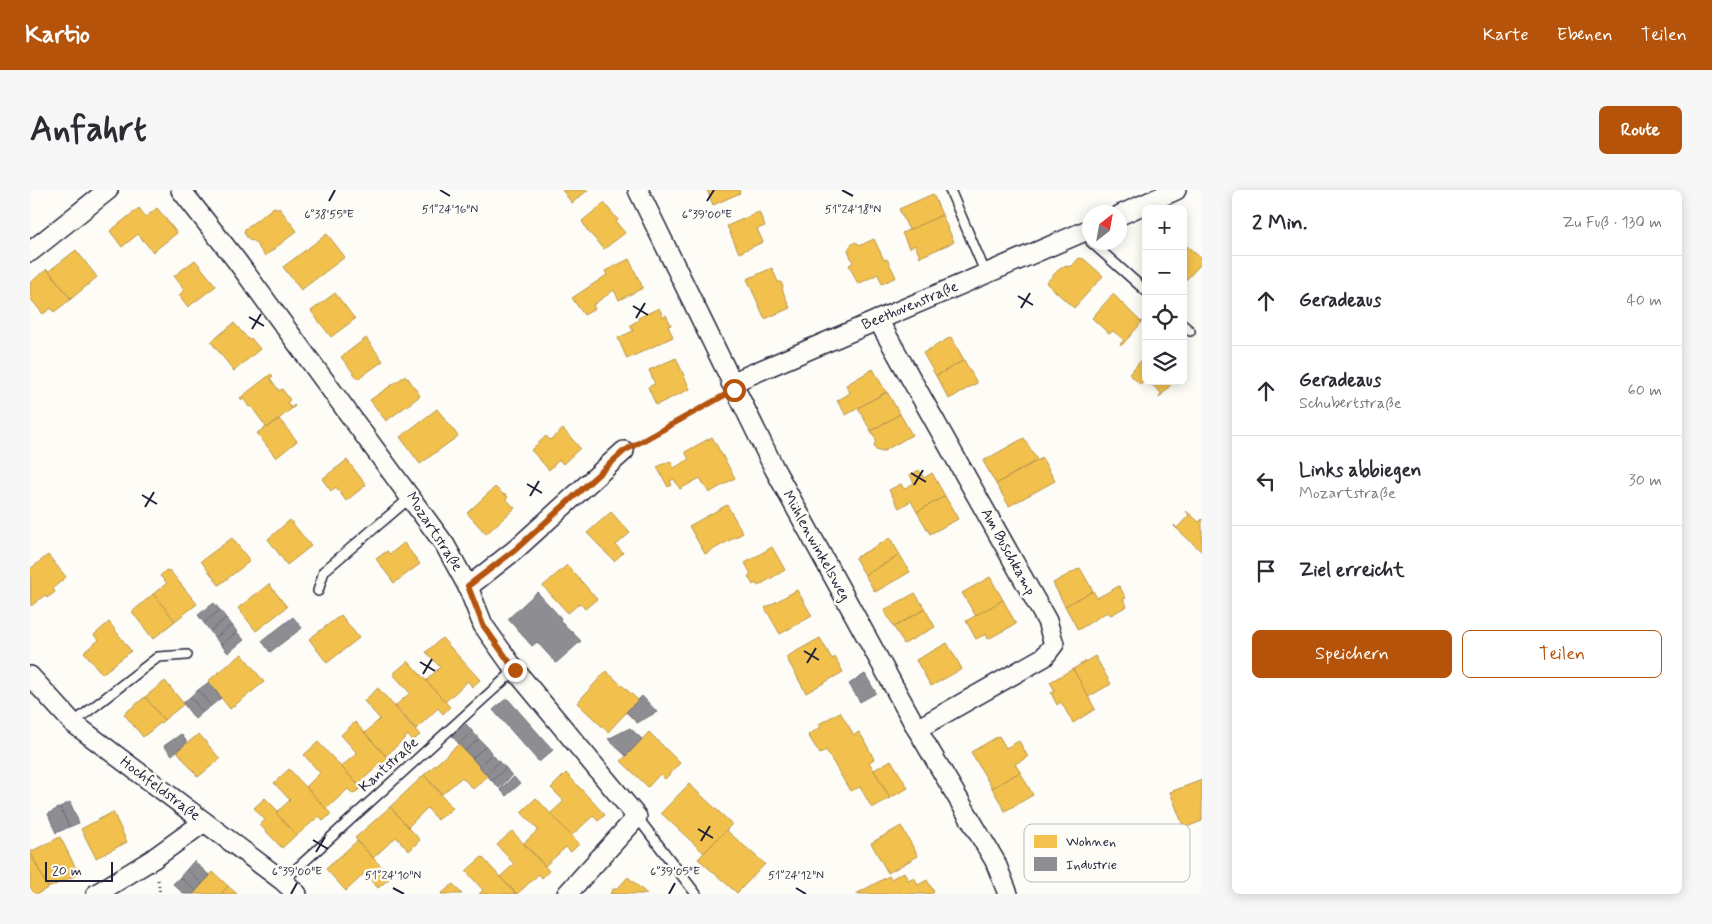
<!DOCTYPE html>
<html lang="de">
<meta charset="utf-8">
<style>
body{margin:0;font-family:Mynerve,sans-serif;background:#f7f7f7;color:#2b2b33}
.controls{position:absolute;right:15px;top:15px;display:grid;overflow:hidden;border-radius:8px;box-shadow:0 2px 12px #0003}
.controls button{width:45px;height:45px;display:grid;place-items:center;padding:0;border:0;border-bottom:1px solid #e1e1e2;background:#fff;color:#2b2b33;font:25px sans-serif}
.compass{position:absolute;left:1052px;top:15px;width:45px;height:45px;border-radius:50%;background:#fff;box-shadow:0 2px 12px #0003;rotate:31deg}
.scale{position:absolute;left:15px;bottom:12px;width:68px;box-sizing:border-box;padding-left:5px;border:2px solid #22223b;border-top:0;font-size:14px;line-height:18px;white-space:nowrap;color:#22223b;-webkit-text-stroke:4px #fdfcf7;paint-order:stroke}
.stop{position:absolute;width:15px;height:15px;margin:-11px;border:4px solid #b45309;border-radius:50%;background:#fff}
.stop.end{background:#b45309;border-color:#fff;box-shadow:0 1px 5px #0008}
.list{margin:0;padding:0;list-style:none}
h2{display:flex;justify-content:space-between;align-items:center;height:65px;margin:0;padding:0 20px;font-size:21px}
h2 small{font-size:16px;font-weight:400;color:#7c7c81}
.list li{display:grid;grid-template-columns:32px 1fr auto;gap:15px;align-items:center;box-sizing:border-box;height:90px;padding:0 20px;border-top:1px solid #e1e1e2}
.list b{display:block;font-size:19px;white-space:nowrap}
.list p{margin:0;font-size:16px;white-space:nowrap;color:#7c7c81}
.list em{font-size:16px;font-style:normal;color:#7c7c81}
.actions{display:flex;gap:10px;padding:15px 20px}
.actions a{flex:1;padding:11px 0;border:1px solid #b45309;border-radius:8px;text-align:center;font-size:18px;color:#b45309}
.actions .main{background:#b45309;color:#fff}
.icon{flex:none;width:28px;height:28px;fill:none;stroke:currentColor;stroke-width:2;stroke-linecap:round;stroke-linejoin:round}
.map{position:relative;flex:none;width:1172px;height:704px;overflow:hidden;border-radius:8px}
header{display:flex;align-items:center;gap:30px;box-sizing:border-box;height:70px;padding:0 25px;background:#b45309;color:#fff}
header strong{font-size:24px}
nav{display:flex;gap:28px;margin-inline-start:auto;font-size:18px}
.intro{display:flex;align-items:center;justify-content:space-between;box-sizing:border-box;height:120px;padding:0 30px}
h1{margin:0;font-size:35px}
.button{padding:12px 22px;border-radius:8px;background:#b45309;color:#fff;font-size:18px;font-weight:700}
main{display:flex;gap:30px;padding:0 30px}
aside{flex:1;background:#fff;border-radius:8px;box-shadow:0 2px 12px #0003}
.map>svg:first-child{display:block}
.homes{fill:#f2c14e;stroke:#b49148}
.industry{fill:#8d8d92;stroke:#6d6d78}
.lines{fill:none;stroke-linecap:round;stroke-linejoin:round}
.lane-casing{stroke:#22223b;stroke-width:12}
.street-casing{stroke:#22223b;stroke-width:22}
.path{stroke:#22223b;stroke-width:3;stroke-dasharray:1 4;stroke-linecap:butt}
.lane{stroke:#fdfcf7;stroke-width:9}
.street{stroke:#fdfcf7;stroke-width:19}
.route{stroke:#b45309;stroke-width:6}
.ticks{fill:none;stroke:#22223b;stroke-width:2}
.labels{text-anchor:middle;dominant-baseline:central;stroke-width:5;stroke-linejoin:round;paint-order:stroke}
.street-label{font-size:15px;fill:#22223b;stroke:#fdfcf7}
.key{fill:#fdfcf7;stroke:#bbbbbf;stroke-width:1}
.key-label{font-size:14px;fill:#22223b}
.ticks-label{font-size:12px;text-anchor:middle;fill:#22223b;stroke:#fdfcf7;stroke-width:5;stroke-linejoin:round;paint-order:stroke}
</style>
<header>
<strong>Kartio</strong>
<nav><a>Karte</a><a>Ebenen</a><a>Teilen</a></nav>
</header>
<div class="intro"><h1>Anfahrt</h1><a class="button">Route</a></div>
<main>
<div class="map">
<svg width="1172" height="704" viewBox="0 0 1172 704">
<rect width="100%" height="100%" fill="#fdfcf7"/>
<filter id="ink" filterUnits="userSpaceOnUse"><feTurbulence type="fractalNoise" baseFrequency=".02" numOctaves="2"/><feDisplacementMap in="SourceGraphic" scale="10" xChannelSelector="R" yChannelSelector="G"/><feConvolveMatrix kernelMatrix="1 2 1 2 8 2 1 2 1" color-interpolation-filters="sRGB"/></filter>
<g filter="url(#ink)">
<g class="homes">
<polygon points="532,0 558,0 542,13"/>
<polygon points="677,0 709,0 710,3 683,15"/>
<polygon points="903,4 912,25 879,40 869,19"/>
<polygon points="574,13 588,30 586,32 595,43 574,59 557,40 552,31"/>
<polygon points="244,17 250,19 267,41 235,66 224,51 219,50 214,43 215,39"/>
<polygon points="109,18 116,27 127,18 147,43 123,62 108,44 92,57 80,41"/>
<polygon points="729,22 735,36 727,39 733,52 709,63 697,36"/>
<polygon points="912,25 924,52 890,67 885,55 879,58 872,43"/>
<polygon points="297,44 315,67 271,100 253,77"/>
<polygon points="844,49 854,70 857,69 866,87 852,94 848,84 828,94 819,75 823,73 818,60 821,55 825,52 831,55"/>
<polygon points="1157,56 1172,69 1172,73 1153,93 1153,61"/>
<polygon points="46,60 67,87 41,109 19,81"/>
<polygon points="1049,68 1054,69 1073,86 1044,118 1016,93 1031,77 1042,76"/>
<polygon points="599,69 613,98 589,110 584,100 563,115 565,119 554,125 542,108 577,85 575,81"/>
<polygon points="165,70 186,96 158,117 149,105 155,100 144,86"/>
<polygon points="742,78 748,92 751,92 753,97 752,99 760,118 735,129 717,89"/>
<polygon points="17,79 41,109 24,122 21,118 13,124 0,108 0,93"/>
<polygon points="305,103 325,129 301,147 281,121"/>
<polygon points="1083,104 1111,132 1113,131 1092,155 1090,154 1094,150 1083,141 1079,144 1062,128"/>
<polygon points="629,118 633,127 636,125 641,135 638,136 643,147 597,169 588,148 603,141 600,135 609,130 608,128"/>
<polygon points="204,133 219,150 221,148 230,159 204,181 181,152"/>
<polygon points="921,147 934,170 906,186 893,163"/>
<polygon points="336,148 353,171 328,189 311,167"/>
<polygon points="1116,165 1116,189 1110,194 1099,184"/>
<polygon points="646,168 660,199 626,215 618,197 625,194 619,180"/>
<polygon points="934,170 947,193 919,209 906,186"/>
<polygon points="843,179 856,202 816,225 807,211 820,203 816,195"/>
<polygon points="241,184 243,186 240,188 249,201 252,199 260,210 257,212 261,218 264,215 265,216 237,238 221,216 219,217 214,209 212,210 210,208"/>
<polygon points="375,186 377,189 378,188 390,206 356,231 340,210"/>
<polygon points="1118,191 1144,191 1129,208 1131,203"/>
<polygon points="857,202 870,224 841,241 828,218"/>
<polygon points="407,219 428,246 390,274 370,247"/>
<polygon points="870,224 882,245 852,262 846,260 844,256 846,250 841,241"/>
<polygon points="249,229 267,251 246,268 227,243 236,237 237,238"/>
<polygon points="533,239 550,258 533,274 529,270 519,280 501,260 516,246 520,250"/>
<polygon points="682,247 705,288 679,303 670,288 650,299 644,289 640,291 642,295 638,297 627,277 640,271 644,278 659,269 655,262"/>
<polygon points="994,248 1007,270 966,294 953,271"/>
<polygon points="1012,268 1025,291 979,316 966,294"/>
<polygon points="317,270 336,295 316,311 306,297 301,301 292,289"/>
<polygon points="889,280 894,288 902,283 915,306 887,322 881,311 869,318 859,300 871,294 874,299 884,293 880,285"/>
<polygon points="465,297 474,305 475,304 478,307 476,309 485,318 456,344 437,323"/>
<polygon points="915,306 928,329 900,344 887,322"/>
<polygon points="697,315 713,343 675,364 659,336"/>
<polygon points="1156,321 1169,332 1172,329 1172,362 1144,336 1144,335 1147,338 1159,325"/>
<polygon points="581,322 600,343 586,355 593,363 584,371 557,343"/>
<polygon points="260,330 281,356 257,375 238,349"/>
<polygon points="202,348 220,371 189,395 171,371"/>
<polygon points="860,348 870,365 835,385 825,368"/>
<polygon points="374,353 390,374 364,393 346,369 357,361 360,364"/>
<polygon points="742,357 755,380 728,396 726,393 723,395 718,386 721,384 715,373"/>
<polygon points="18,365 36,387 23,398 25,402 17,408 15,405 1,416 0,379"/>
<polygon points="870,365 880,382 845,402 835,385"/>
<polygon points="537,375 567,409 555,419 550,413 538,423 513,396"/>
<polygon points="1050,378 1063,401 1035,416 1023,393"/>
<polygon points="136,380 140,381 167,414 145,431 123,404 137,393 130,386"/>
<polygon points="960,387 973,410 946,426 932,403"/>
<polygon points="239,394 257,417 226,441 208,418"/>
<polygon points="1089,396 1096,408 1093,409 1097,416 1081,425 1077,422 1048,440 1035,416 1063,401 1067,408"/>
<polygon points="767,400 782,426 750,444 735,418"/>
<polygon points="885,403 895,419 864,437 854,420"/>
<polygon points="123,404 145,431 123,449 102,422"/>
<polygon points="973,410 986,434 958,449 956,444 946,449 936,431"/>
<polygon points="895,419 905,437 874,454 864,437"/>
<polygon points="311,425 329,448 297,473 279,449"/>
<polygon points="79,432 101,461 72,484 54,462 69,450 64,445"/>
<polygon points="412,448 450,490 442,497 438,491 415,512 396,491 410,477 396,462"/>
<polygon points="790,448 802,469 805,467 813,482 776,503 756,467"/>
<polygon points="917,453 932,479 901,496 886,470"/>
<polygon points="212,464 234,492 200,519 178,491"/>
<polygon points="1065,466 1081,494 1058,507 1043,479"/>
<polygon points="378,471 420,517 413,524 408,518 386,539 365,516 380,503 363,484"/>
<polygon points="1043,479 1065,519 1043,533 1031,512 1027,515 1021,503 1025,501 1020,492"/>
<polygon points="576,481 608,510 578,542 547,513"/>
<polygon points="135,491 154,514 134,530 115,507"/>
<polygon points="348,498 390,545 382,551 378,545 356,566 335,543 350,529 334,511"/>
<polygon points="115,507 134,530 113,547 94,524"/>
<polygon points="810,522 824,545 829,542 834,550 844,569 839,572 860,608 842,618 830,597 820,601 796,560 790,564 778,545 791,537 789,534"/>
<polygon points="325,532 360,571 354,577 350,574 328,594 311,577 327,563 311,545"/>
<polygon points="619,542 650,573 635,589 630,584 618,597 591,571"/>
<polygon points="169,544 190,569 168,587 147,561"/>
<polygon points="969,546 976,558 989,551 998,567 985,574 990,582 962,598 941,562"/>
<polygon points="288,552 331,598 323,604 318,599 296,619 276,597 290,583 274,565"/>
<polygon points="429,554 458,586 443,599 432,587 412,604 394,585"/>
<polygon points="861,570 878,598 860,608 844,580"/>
<polygon points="259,579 301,624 293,631 289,626 266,646 246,623 260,610 244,593"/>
<polygon points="990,582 1003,605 975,621 962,598"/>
<polygon points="536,583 575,625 568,631 563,626 541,646 520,624 534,611 521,598"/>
<polygon points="394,585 423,618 408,630 397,618 378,637 360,617"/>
<polygon points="1172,590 1172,631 1154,638 1140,602"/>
<polygon points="659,594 702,634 674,663 631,623"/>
<polygon points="235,608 248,621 246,623 266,645 252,658 230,635 235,630 224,618"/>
<polygon points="506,608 549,654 541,662 536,657 515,676 494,653 508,640 491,622"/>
<polygon points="360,617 390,650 379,661 366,647 343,668 325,648"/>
<polygon points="83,622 97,652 66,668 51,639"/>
<polygon points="871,636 888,666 858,683 841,653"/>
<polygon points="696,640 735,674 707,703 668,669"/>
<polygon points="482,641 519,681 512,688 509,684 487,704 470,687 484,674 467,655"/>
<polygon points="30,647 49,684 18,698 0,662"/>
<polygon points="327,651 361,687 348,698 335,683 316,701 296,679"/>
<polygon points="0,662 18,698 7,704 0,704"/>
<polygon points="452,667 470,687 486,704 449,704 453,700 436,681"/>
<polygon points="183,682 198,696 191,704 163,704"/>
<polygon points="874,682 878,690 884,687 888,695 897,690 904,702 901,704 869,704 868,701 863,704 826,704 859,686 861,689"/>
<polygon points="598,687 617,704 580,704 583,699 587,699"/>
<polygon points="423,694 432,704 411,704"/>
<polygon points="198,696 207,704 191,704"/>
</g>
<g class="industry">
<polygon points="507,402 531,428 530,430 551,451 526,473 507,452 502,456 478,429"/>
<polygon points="184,413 190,420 174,433 168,425"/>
<polygon points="190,420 196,428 180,441 174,433"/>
<polygon points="263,427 272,438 240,462 232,451"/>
<polygon points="196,428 202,435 185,448 180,441"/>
<polygon points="202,435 207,442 191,455 185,448"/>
<polygon points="207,442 214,450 198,463 191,455"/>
<polygon points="835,484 846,503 830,512 819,494"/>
<polygon points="179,492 191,508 181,516 168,500"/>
<polygon points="168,500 181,516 173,522 160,507"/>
<polygon points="612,506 627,522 607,533 596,522"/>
<polygon points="160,507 173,522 165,529 153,513"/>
<polygon points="477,508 523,560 509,572 463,520"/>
<polygon points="436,534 442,541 429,554 422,546"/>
<polygon points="600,538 612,549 596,566 578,549"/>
<polygon points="442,541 449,549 435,561 429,554"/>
<polygon points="151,544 157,552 142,565 134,556"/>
<polygon points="449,549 456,556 442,568 435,561"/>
<polygon points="456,556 462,564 449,576 442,568"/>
<polygon points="462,564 469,572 456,584 449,576"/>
<polygon points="469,572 476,578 462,591 456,584"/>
<polygon points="476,578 482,586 469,598 462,591"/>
<polygon points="484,587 490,594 476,606 470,599"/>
<polygon points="40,612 49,633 39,637 30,617"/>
<polygon points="30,617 39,637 26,643 18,624"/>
<polygon points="164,671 180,686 172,694 157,679"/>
<polygon points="157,679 172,694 166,701 150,687"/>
<polygon points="150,687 166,701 163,704 154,704 143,694"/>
</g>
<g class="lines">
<g class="lane-casing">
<g id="lane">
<polyline points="920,0 956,84"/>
<polyline points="1061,52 1116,101"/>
<polyline points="1153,135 1160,141"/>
<polyline points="288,401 294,381 381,307"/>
<polyline points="43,533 128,467 157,465"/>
<polyline points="607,627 666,704"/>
<polyline points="253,691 485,480"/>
</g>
</g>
<g class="street-casing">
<g id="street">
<polyline points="151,0 206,70 415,355 438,397 453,435 485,480 607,627 537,704"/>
<polyline points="608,0 744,278 887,539 965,671 978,704"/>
<polyline points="1090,25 1146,0"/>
<polyline points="0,62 78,0"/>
<polyline points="848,130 1017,431 1024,454 1014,467 887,539"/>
<polyline points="701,193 1060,39"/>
<polyline points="438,397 485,360 594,261"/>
<polyline points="0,486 43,533 253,691 267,704"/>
<polyline points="66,704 123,669 174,632"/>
</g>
</g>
<g class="path">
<polyline points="610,253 688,209"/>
<polyline points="128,690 130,704"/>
</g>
<use href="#lane" class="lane"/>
<use href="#street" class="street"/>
</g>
</g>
<g class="lines" filter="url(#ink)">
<polyline class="route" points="485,480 453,435 438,396 485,360 594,261 704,200"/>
</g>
<path class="ticks" d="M410 0 420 6M812 0 823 6M299 11 305 0M677 11 684 0M988 106 1003 115M603 116 618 125M991 118 1000 103M219 127 234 136M606 128 615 113M222 139 231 124M881 283 896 292M497 294 512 303M884 295 893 280M112 305 127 314M500 306 509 291M115 317 124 302M774 461 789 470M390 472 405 481M777 473 786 458M393 484 402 469M668 639 683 648M283 650 298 659M671 651 680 636M286 662 295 647M363 698 374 704M766 698 776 704M261 704 267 693M639 704 645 693"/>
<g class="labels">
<g class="street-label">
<text transform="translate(880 116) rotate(-23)">Beethovenstraße</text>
<text transform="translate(404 342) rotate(57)">Mozartstraße</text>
<text transform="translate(786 356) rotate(61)">Mühlenwinkelsweg</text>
<text transform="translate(978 362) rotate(61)">Am Buschkamp</text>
<text transform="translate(359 575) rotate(-42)">Kantstraße</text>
<text transform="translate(130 599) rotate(37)">Hochfeldstraße</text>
</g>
</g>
<rect x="994" y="634" width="166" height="58" rx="8" class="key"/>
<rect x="1004" y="645" width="23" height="13" fill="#f2c14e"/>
<rect x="1004" y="667" width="23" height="14" fill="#8d8d92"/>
<g class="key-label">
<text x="1036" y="656">Wohnen</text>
<text x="1036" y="679">Industrie</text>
</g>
<g class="ticks-label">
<text x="420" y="23">51°24'16"N</text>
<text x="823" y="23">51°24'18"N</text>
<text x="299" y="28">6°38'55"E</text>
<text x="677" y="28">6°39'00"E</text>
<text x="267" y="685">6°39'00"E</text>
<text x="645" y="685">6°39'05"E</text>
<text x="363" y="689">51°24'10"N</text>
<text x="766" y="689">51°24'12"N</text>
</g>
</svg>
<div class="controls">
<button>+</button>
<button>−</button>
<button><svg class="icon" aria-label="locate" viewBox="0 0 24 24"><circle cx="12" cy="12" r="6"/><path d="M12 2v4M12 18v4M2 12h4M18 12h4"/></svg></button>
<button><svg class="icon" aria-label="layers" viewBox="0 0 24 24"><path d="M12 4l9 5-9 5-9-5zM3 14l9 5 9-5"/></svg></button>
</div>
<svg class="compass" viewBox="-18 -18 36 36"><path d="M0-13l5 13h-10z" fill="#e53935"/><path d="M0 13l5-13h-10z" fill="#7c7c81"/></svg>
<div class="scale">20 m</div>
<div class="stop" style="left:704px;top:200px"></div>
<div class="stop end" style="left:485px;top:480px"></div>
</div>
<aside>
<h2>2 Min.<small>Zu Fuß · 130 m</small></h2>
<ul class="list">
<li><svg class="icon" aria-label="ahead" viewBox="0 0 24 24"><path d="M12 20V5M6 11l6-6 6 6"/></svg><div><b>Geradeaus</b></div><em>40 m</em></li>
<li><svg class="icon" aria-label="ahead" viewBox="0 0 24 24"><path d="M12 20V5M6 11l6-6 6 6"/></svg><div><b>Geradeaus</b><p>Schubertstraße</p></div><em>60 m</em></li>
<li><svg class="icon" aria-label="left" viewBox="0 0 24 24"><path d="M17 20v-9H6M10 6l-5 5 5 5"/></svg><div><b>Links abbiegen</b><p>Mozartstraße</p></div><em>30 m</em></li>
<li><svg class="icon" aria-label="arrive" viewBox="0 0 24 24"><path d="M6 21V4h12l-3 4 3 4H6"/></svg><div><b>Ziel erreicht</b></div></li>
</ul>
<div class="actions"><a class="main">Speichern</a><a>Teilen</a></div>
</aside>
</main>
